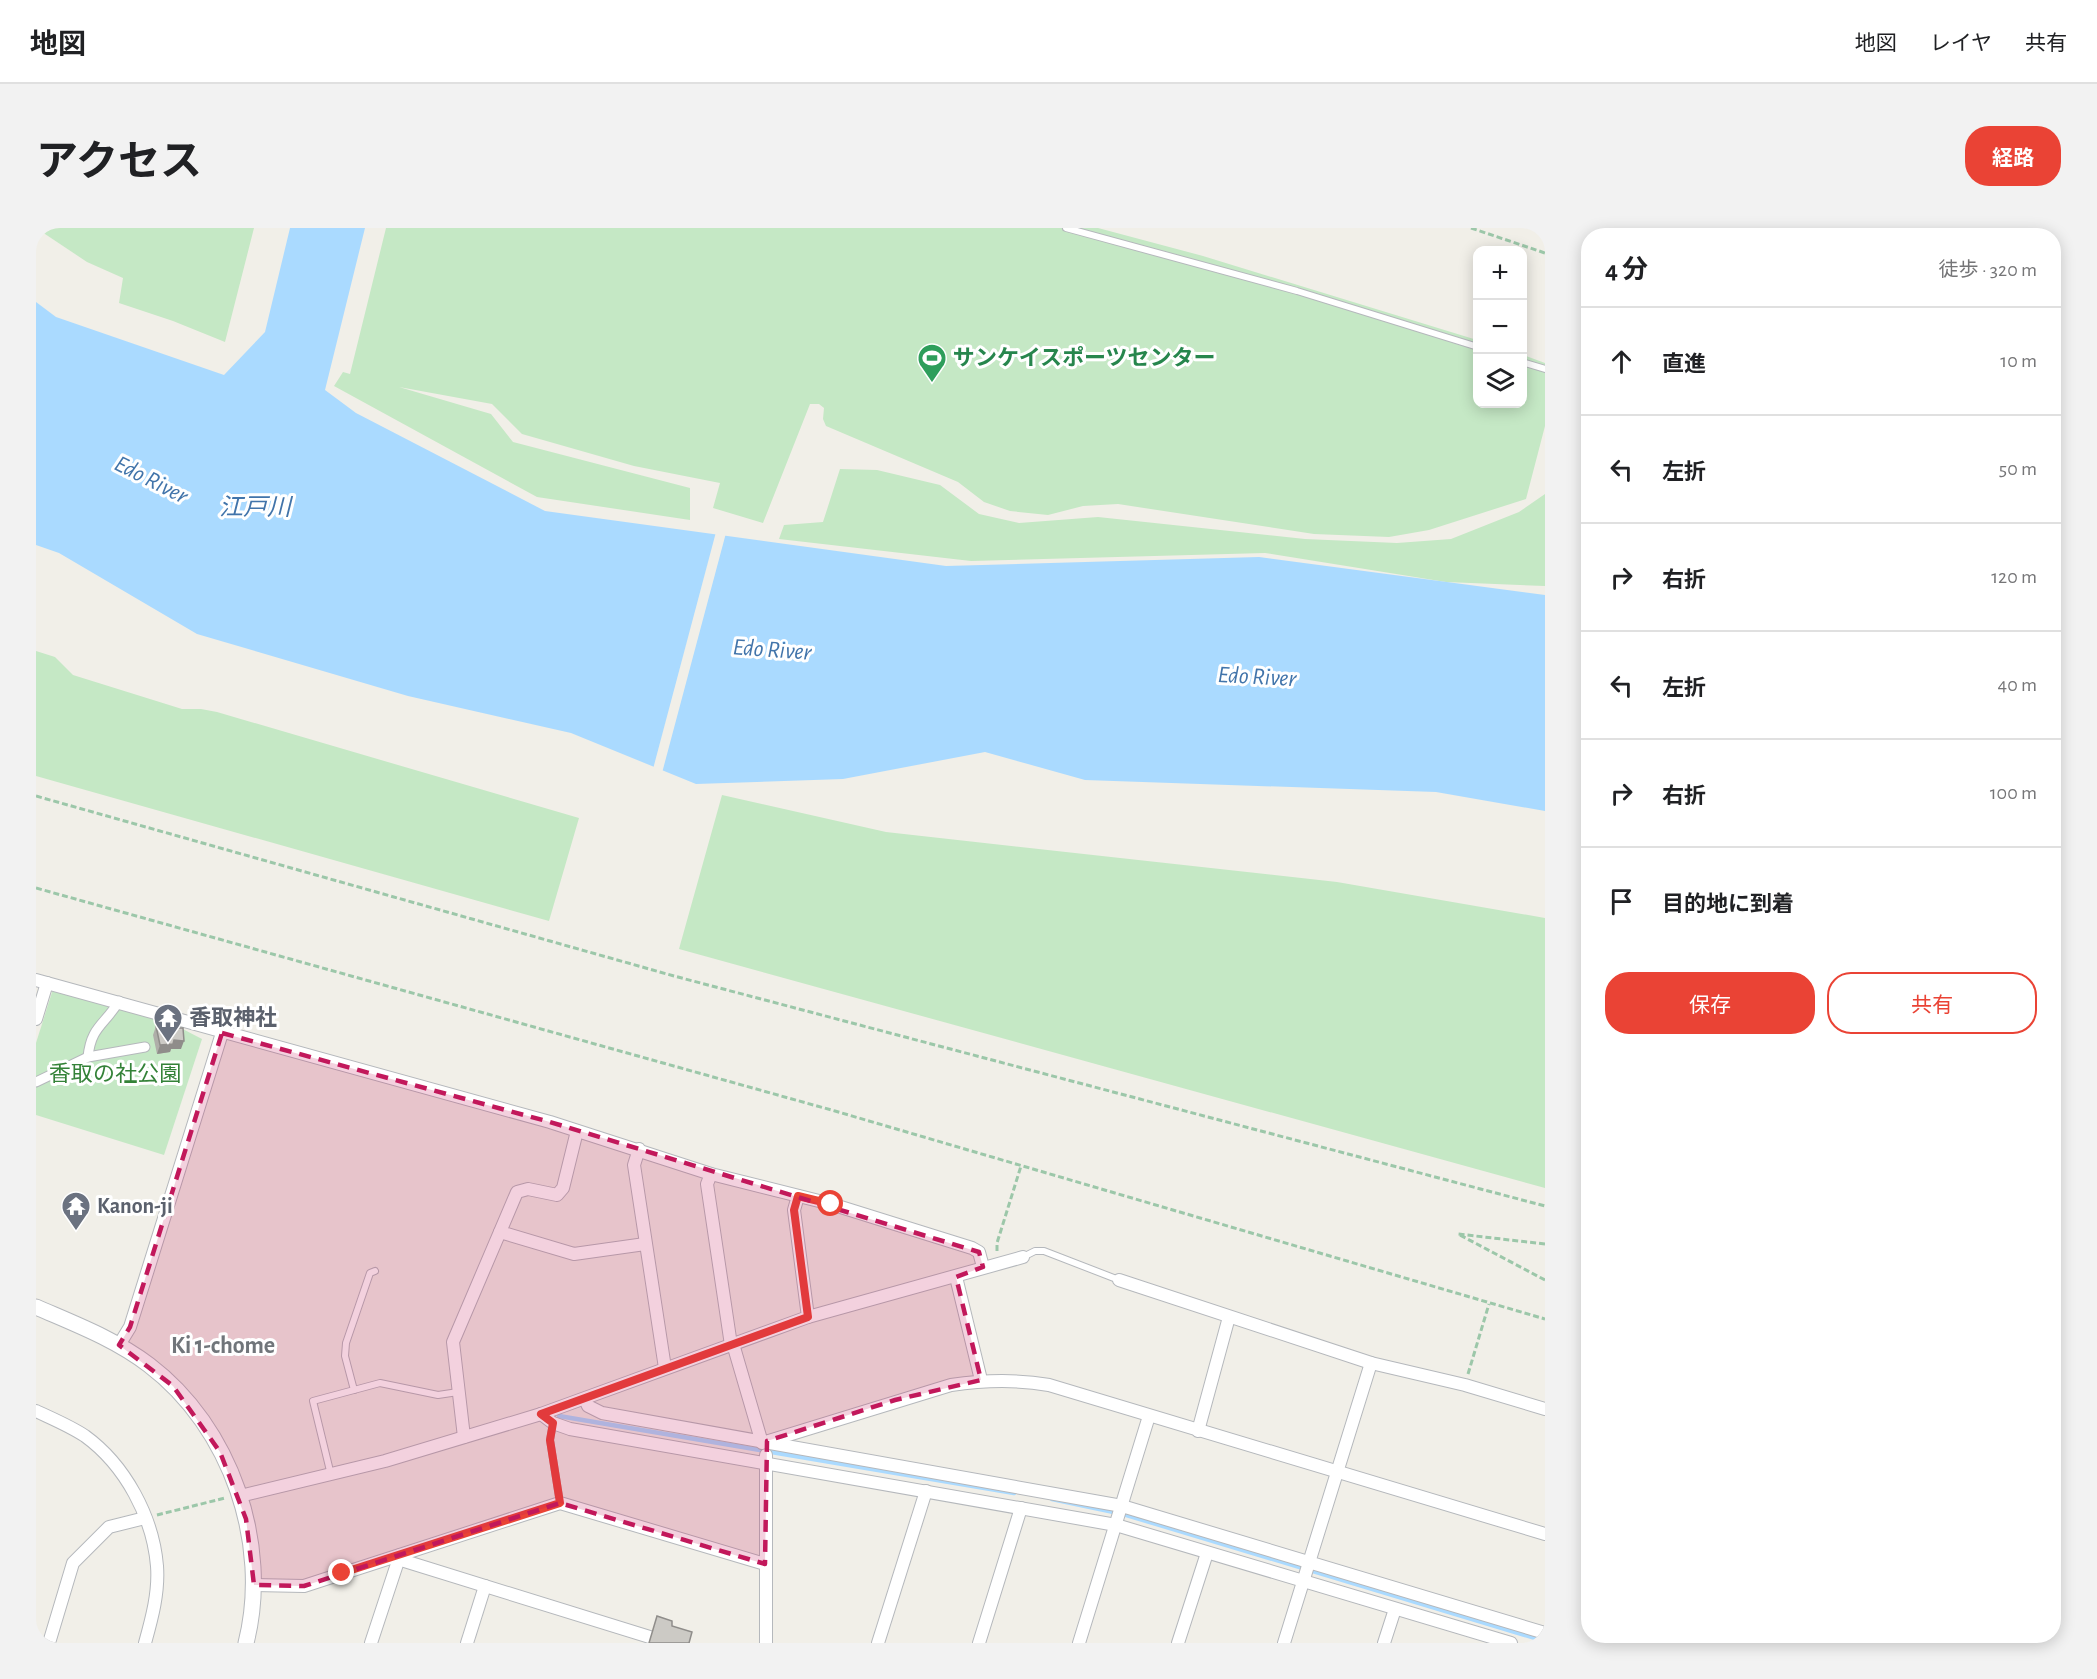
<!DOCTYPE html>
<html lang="ja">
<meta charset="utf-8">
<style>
body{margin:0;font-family:"Alegreya Sans","Noto Sans JP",sans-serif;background:#f2f2f2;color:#202124}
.controls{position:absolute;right:18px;top:18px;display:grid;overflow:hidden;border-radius:12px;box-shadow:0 3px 15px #0003}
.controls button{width:54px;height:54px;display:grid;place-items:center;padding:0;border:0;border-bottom:2px solid #e0e0e0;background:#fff;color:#202124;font:30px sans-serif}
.stop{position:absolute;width:18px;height:18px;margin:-14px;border:4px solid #ea4335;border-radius:50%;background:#fff}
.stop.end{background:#ea4335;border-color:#fff;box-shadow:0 2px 6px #0008}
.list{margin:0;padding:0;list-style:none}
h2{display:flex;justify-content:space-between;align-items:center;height:78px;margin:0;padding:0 24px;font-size:26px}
h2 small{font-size:20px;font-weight:400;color:#757577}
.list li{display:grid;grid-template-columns:39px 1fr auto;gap:18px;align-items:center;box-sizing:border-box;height:108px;padding:0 24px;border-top:2px solid #e0e0e0}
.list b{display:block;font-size:22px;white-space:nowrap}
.list em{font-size:20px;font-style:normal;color:#757577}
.actions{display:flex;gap:12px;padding:18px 24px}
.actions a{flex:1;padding:14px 0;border:2px solid #ea4335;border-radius:24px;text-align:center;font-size:21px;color:#ea4335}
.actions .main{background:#ea4335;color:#fff}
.icon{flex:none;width:33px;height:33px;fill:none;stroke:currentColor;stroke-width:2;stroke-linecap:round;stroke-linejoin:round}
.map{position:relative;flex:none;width:1509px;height:1415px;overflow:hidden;border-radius:24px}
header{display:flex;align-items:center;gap:36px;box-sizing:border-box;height:84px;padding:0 30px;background:#fff;border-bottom:2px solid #e0e0e0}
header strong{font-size:28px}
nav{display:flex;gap:33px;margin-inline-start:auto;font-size:21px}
.intro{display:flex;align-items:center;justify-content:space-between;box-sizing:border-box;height:144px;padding:0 36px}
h1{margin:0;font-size:42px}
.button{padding:15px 27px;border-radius:24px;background:#ea4335;color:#fff;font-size:21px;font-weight:700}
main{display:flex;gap:36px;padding:0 36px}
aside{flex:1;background:#fff;border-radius:24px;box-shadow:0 3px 15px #0003}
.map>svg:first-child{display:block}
.green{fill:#c5e8c5}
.water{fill:#aadaff}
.pier{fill:#f1efe8}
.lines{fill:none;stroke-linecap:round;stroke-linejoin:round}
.stream{stroke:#aadaff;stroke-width:4.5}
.service-casing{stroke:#b5b8bc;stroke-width:8}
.pedestrian-casing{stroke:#b5b8bc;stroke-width:11}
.minor-casing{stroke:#b5b8bc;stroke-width:14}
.tertiary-casing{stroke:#b5b8bc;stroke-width:17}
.path{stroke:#9cc7a9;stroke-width:3;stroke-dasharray:6 3;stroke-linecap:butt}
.service{stroke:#fff;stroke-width:6}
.pedestrian{stroke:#fff;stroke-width:9}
.minor{stroke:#fff;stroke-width:12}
.tertiary{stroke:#fff;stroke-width:15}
.wall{fill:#afaea9}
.shaded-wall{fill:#8f8d8a}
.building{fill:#cccac5;stroke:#8f8d8a;stroke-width:1.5}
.route{stroke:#ea4335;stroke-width:8}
.marked{fill:#c2185b;fill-opacity:0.2;stroke:#c2185b;stroke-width:4.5;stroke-dasharray:12 8;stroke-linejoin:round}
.labels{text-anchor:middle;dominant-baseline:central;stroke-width:6;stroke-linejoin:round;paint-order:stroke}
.leisure-label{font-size:22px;font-weight:bold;fill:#27864d;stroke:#fff;text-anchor:start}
.worship-label{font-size:22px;font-weight:bold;fill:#5b616d;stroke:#fff;text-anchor:start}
.park-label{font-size:22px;fill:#348238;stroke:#fff}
.water-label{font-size:24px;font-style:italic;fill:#4174aa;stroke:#fff}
.neighbourhood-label{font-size:24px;font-weight:bold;fill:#70757a;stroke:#fff}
</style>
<header>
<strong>地図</strong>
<nav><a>地図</a><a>レイヤ</a><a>共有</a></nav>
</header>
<div class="intro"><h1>アクセス</h1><a class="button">経路</a></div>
<main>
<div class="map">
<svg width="1509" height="1415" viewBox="0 0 1509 1415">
<rect width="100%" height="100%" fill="#f1efe8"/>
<g class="green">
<polygon points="0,0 218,0 189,114 137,93 83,75 87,50 51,34"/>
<polygon points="350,0 1062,0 1167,28 1441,112 1442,176 1486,176 1487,127 1509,135 1509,198 1490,271 1393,302 1353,309 1278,306 1082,276 1047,278 1012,287 974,283 948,274 922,254 790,198 787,191 788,180 783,176 774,176 727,295 677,280 684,255 598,238 486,206 456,176 363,159 455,186 477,214 654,260 654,292 501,269 298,158 307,144 314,146"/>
<polygon points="804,241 841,242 904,257 943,286 983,295 1062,289 1269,311 1361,315 1415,311 1483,284 1509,266 1509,358 1410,354 1229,325 935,333 743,311 748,297 787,294"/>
<polygon points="0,423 19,429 37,447 146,481 165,481 181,484 543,590 513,693 0,548"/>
<polygon points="686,567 850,604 1301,654 1509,690 1509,960 643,721"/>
<polygon points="17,761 137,796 166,811 128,927 0,887 0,815"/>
</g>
<polygon class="water" points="254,0 329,0 289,162 320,185 509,283 910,338 1223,329 1509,367 1509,583 1400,564 1049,552 949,524 807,551 660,556 535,505 372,468 161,406 23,325 0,317 0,74 20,89 188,147 229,104"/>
<polygon class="pier" points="680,304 690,305 626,545 617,541"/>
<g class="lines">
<g class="stream">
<polyline points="523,1188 978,1265"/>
<polyline points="1016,1271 1087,1286 1509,1413"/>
</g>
<g class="service-casing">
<g id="service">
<polyline points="1030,0 1261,63 1442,119"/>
<polyline points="1486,134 1509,141"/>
<polyline points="987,1029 999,1023 1008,1023 1083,1052"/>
<polyline points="318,1162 309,1128 310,1115 334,1045 339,1043"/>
<polyline points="517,1195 514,1212 524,1275"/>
<polyline points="295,1247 277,1173 344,1155 402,1167 422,1164"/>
</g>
</g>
<g class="pedestrian-casing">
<g id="pedestrian">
<path d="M52 829C55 798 69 797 83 773"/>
<polyline points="0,854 52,829 109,819"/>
</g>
</g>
<g class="minor-casing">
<g id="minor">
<polyline points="0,752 514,894 675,946 795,976 936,1020 943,1024 947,1039"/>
<polyline points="0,791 11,755"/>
<polyline points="603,921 598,937 629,1140"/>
<polyline points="675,946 671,956 695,1117"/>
<polyline points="762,968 758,982 772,1089"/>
<polyline points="464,1004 538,1026 609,1016"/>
<polyline points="920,1049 945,1152"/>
<polyline points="1083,1052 1335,1135 1429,1157 1509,1181"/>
<path d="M697 1116 726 1215 915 1157C949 1152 979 1151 1013 1157L1509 1306"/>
<polyline points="83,1117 94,1099 186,805"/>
<polyline points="549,1171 552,1178 566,1185 1086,1278 1509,1405"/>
<path d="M0 1183C17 1191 34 1198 49 1208 89 1237 117 1289 121 1338 123 1364 116 1390 109 1415"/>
<polyline points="505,1186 517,1195 534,1201 1080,1297 1475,1415"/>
<polyline points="1162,1203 1193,1089"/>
<polyline points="428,1209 417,1114 481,964 492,961 521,967 527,960 541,903"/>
<polyline points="730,1227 730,1415"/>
<polyline points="204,1268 349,1233 505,1186 772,1089 987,1029"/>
<polyline points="362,1331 633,1415"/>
<polyline points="218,1357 268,1358 524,1275 729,1336"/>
<polyline points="13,1415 37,1335 73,1299 109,1290"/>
<polyline points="335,1415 364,1327"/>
<polyline points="431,1415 449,1358"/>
<polyline points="842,1415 890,1263"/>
<polyline points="943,1415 985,1280"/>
<polyline points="1043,1415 1113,1188"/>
<polyline points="1142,1415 1171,1325"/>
<polyline points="1248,1415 1335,1135"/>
<polyline points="1348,1415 1359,1381"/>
</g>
</g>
<g class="tertiary-casing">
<path id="tertiary" d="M0 1079C39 1096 79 1111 113 1137 195 1199 235 1316 210 1415"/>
</g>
<g class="path">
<polyline points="1435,0 1509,25"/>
<polyline points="0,568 638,748 1509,978"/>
<polyline points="0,660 799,883 1509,1091"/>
<polyline points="1509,1016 1422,1006 1509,1052"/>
<polyline points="961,1023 961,1015 985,938"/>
<polyline points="1432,1146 1453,1076"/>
<polyline points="121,1287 189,1270"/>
</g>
<use href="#service" class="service"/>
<use href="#pedestrian" class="pedestrian"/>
<use href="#minor" class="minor"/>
<use href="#tertiary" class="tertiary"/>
</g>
<polygon class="wall" points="120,798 145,821 135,821 134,824 121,826 117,807"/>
<polygon class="shaded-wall" points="138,812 148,813 145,821 135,821 134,824 121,826 124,817"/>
<g class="building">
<polygon points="136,797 137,800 147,800 148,813 138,812 137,816 124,817 120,798"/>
<polygon points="621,1388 636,1393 636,1398 656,1404 653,1415 613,1415"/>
</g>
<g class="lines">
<polyline class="route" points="306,1345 524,1275 514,1212 517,1195 505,1186 772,1089 758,982 762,968 795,976"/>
</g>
<path class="marked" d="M186 805 514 894 943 1024 947 1039 920 1049 945 1152 859 1172 731 1213 729 1336 524 1275 268 1358 218 1357 210 1291 184 1224 137 1158 83 1117 94 1099Z"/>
<defs>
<g id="stadium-pin" transform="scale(1.5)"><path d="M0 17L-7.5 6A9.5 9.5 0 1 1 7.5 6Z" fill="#2e9e5b" stroke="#fff"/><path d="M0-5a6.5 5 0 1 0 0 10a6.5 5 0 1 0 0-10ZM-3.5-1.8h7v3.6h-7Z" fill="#fff"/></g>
<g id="temple-pin" transform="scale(1.5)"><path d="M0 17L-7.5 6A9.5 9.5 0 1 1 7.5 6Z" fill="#6b7280" stroke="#fff"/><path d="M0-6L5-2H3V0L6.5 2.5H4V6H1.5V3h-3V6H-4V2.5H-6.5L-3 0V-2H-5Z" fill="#fff"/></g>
</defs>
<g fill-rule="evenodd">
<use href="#stadium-pin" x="896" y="130"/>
<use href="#temple-pin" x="132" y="790"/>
<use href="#temple-pin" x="40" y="978"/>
</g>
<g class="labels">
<g class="leisure-label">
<text x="917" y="130">サンケイスポーツセンター</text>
</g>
<g class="worship-label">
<text x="153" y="790">香取神社</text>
<text x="61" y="978">Kanon-ji</text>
</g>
<g class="park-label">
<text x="79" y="846">香取の社公園</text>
</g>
<g class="water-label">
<text transform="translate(115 252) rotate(27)">Edo River</text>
<text x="219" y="280">江戸川</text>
<text transform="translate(736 422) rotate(4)">Edo River</text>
<text transform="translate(1221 449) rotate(3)">Edo River</text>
</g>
<g class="neighbourhood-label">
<text x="187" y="1118">Ki 1-chome</text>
</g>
</g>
</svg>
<div class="controls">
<button>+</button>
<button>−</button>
<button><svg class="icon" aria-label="layers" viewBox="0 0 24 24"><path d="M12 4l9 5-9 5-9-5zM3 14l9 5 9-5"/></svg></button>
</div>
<div class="stop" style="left:795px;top:976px"></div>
<div class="stop end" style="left:306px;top:1345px"></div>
</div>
<aside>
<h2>4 分<small>徒歩 · 320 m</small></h2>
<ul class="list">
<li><svg class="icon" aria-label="ahead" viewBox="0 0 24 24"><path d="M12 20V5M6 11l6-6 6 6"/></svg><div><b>直進</b></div><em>10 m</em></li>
<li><svg class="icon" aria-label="left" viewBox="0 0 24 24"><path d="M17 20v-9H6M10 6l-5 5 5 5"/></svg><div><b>左折</b></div><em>50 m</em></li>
<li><svg class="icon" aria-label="right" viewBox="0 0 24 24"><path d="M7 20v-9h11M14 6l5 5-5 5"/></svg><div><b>右折</b></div><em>120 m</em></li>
<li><svg class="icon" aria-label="left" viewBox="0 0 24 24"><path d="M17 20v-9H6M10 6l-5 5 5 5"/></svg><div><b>左折</b></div><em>40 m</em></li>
<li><svg class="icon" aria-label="right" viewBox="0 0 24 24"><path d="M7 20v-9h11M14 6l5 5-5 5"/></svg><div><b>右折</b></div><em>100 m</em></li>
<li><svg class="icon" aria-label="arrive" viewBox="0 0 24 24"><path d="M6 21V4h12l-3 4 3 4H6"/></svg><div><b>目的地に到着</b></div></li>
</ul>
<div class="actions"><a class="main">保存</a><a>共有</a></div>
</aside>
</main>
